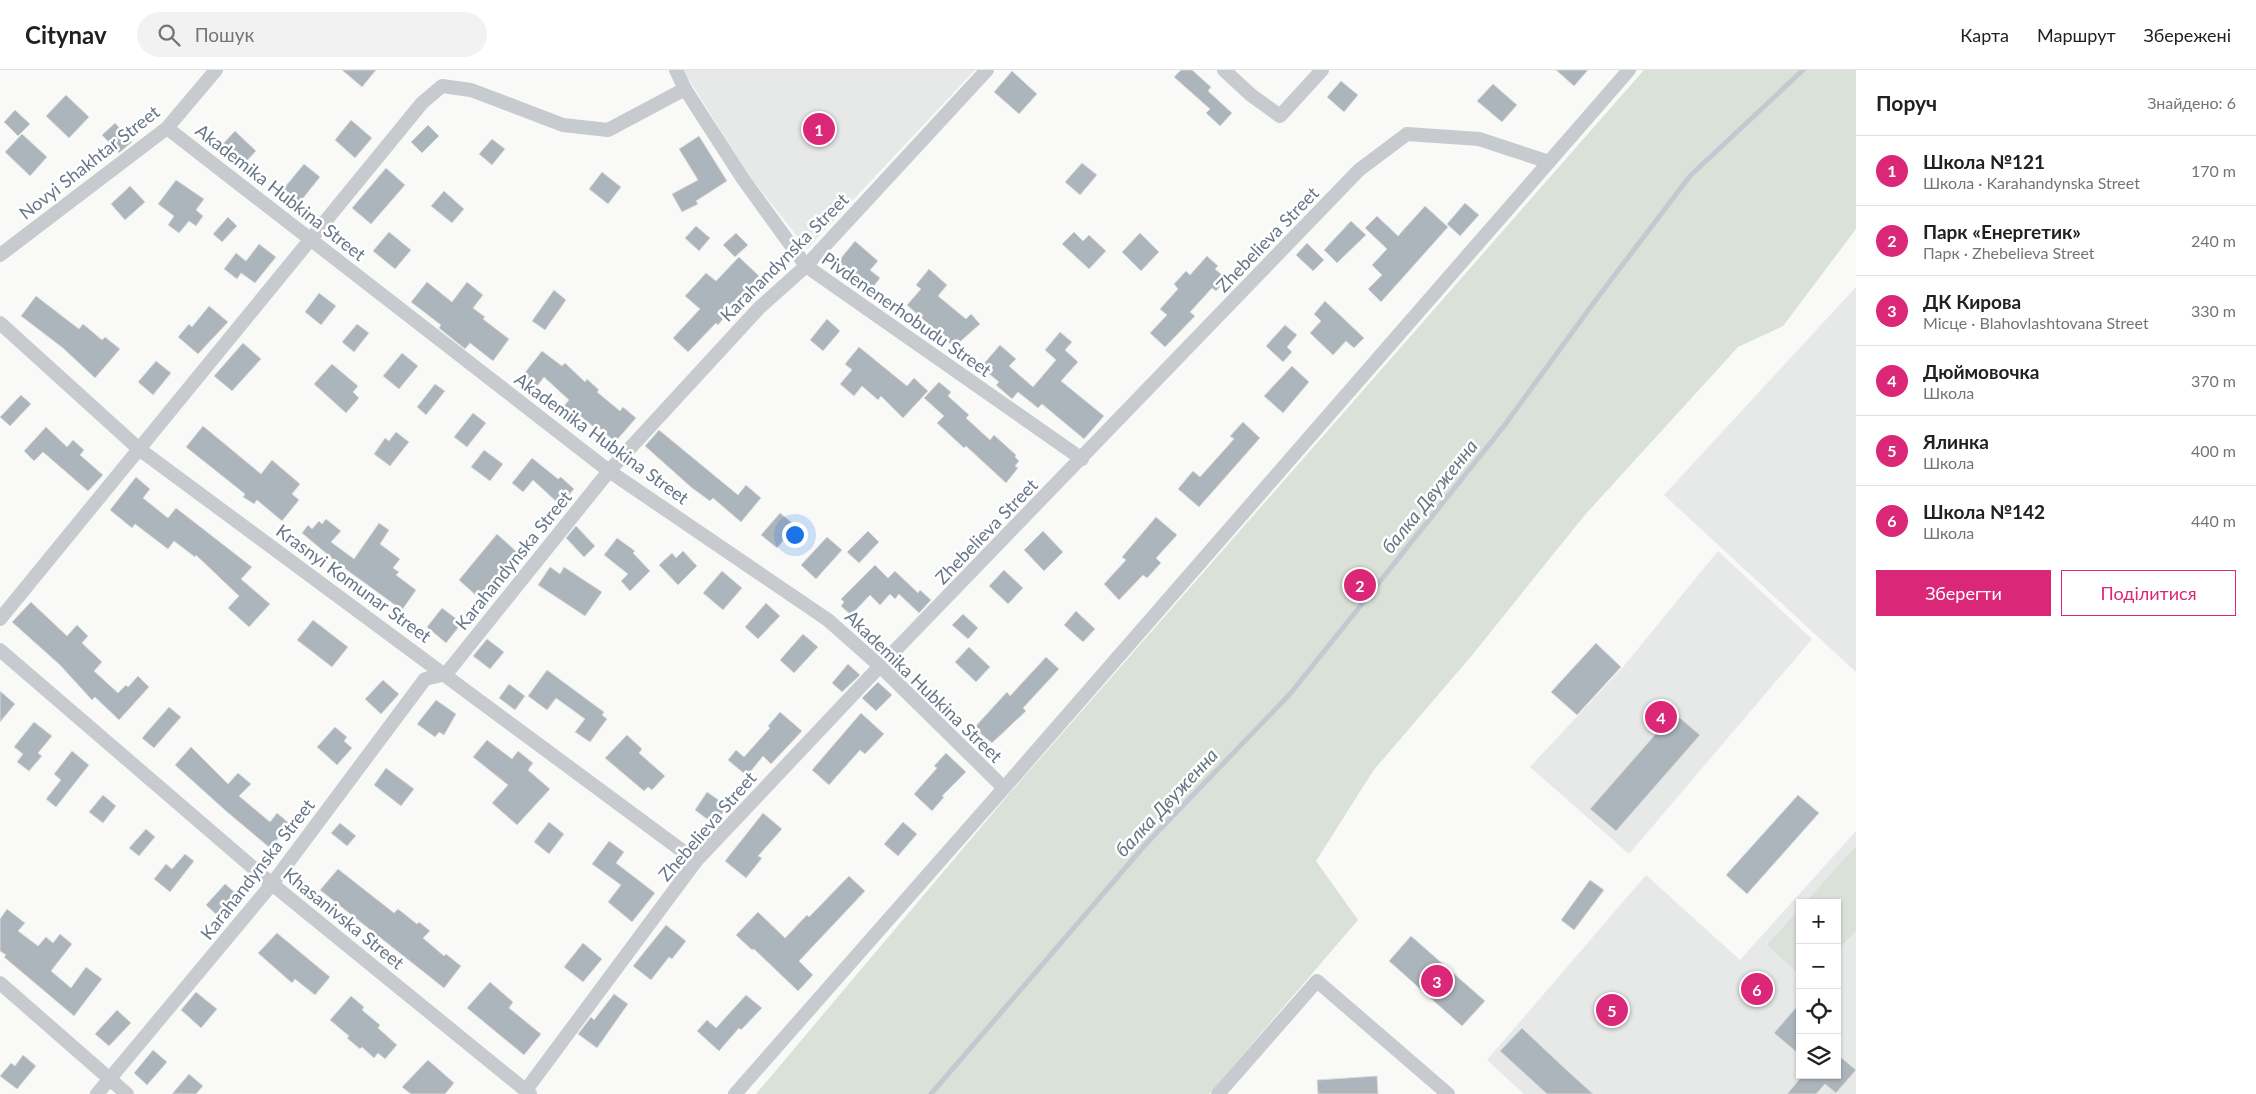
<!DOCTYPE html>
<html lang="uk">
<meta charset="utf-8">
<style>
body{margin:0;font-family:Lato,sans-serif;background:#f2f2f2;color:#202124}
.controls{position:absolute;right:15px;bottom:15px;display:grid;overflow:hidden;border-radius:0px;box-shadow:0 1px 4px #0004}
.controls button{width:45px;height:45px;display:grid;place-items:center;padding:0;border:0;border-bottom:1px solid #e0e0e0;background:#fff;color:#202124;font:25px sans-serif}
.you{position:absolute;left:794px;top:464px;width:18px;height:18px;margin:-12px;border:4px solid #fff;border-radius:50%;background:#1a73e8;box-shadow:0 0 0 8px #1a73e833}
.badge{display:grid;place-items:center;width:32px;height:32px;border-radius:50%;background:#db2777;color:#fff;font-size:16px;font-weight:700}
.pin{position:absolute;translate:-50% -50%;border:2px solid #fff;box-shadow:0 1px 5px #0006}
.list{margin:0;padding:0;list-style:none}
h2{display:flex;justify-content:space-between;align-items:center;height:65px;margin:0;padding:0 20px;font-size:21px}
h2 small{font-size:16px;font-weight:400;color:#757577}
.list li{display:grid;grid-template-columns:32px 1fr auto;gap:15px;align-items:center;box-sizing:border-box;height:70px;padding:0 20px;border-top:1px solid #e0e0e0}
.list b{display:block;font-size:19px;white-space:nowrap}
.list p{margin:0;font-size:16px;white-space:nowrap;color:#757577}
.list em{font-size:16px;font-style:normal;color:#757577}
.actions{display:flex;gap:10px;padding:15px 20px}
.actions a{flex:1;padding:11px 0;border:1px solid #db2777;border-radius:0px;text-align:center;font-size:18px;color:#db2777}
.actions .main{background:#db2777;color:#fff}
.icon{flex:none;width:28px;height:28px;fill:none;stroke:currentColor;stroke-width:2;stroke-linecap:round;stroke-linejoin:round}
.map{position:relative;flex:none;width:1856px;height:1024px;overflow:hidden}
header{display:flex;align-items:center;gap:30px;box-sizing:border-box;height:70px;padding:0 25px;background:#fff;border-bottom:1px solid #e0e0e0}
header strong{font-size:24px}
nav{display:flex;gap:28px;margin-inline-start:auto;font-size:18px}
.search{width:350px;height:45px;background:#f2f2f2;display:flex;align-items:center;gap:12px;box-sizing:border-box;padding:0 18px;border-radius:28px;color:#757577;font-size:19px}
main{display:flex}
aside{flex:1;background:#fff}
.map>svg:first-child{display:block}
.built{fill:#e7e8e8;fill-rule:evenodd}
.green{fill:#dae1d8}
.lines{fill:none;stroke-linecap:round;stroke-linejoin:round}
.stream{stroke:#c2cad0;stroke-width:5}
.building{fill:#adb5bc;stroke:#dbdbd9}
.street{stroke:#c7cace;stroke-width:14}
.labels{text-anchor:middle;dominant-baseline:central;stroke-width:5;stroke-linejoin:round;paint-order:stroke}
.street-label{font-size:18px;fill:#677789;stroke:#fff}
.water-label{font-size:19px;font-style:italic;fill:#637883;stroke:#fff}
</style>
<header>
<strong>Citynav</strong>
<div class="search"><svg class="icon" aria-label="search" viewBox="0 0 24 24"><circle cx="10" cy="10" r="6"/><path d="M15 15l6 6"/></svg>Пошук</div>
<nav><a>Карта</a><a>Маршрут</a><a>Збережені</a></nav>
</header>
<main>
<div class="map">
<svg width="1856" height="1024" viewBox="0 0 1856 1024">
<rect width="100%" height="100%" fill="#f9f9f7"/>
<g class="built">
<polygon points="683,0 975,0 807,179 748,104"/>
<polygon points="1856,217 1856,602 1664,425"/>
<polygon points="1718,481 1812,569 1629,784 1530,697 1623,597"/>
<path d="M1856 761V1024H1524L1487 990 1646 805 1740 890ZM1800 833H1837V1005H1800Z"/>
</g>
<g class="green">
<polygon points="1644,0 1856,0 1856,159 1783,256 1738,277 1584,446 1473,584 1373,701 1316,791 1358,850 1209,1024 756,1024 1009,724"/>
<polygon points="1856,776 1856,861 1837,881 1837,833 1805,833"/>
<polygon points="1800,838 1800,905 1767,875"/>
</g>
<g class="lines">
<polyline class="stream" points="931,1024 1145,775 1290,624 1504,356 1595,231 1690,106 1803,0"/>
</g>
<g class="building">
<polygon points="342,0 376,0 362,17"/>
<polygon points="1181,0 1192,0 1211,17 1208,21 1232,43 1220,56 1206,43 1210,39 1174,7"/>
<polygon points="1556,0 1588,0 1574,16"/>
<polygon points="1012,1 1037,24 1019,44 994,22"/>
<polygon points="1341,11 1358,25 1344,42 1327,27"/>
<polygon points="1493,14 1517,35 1502,52 1477,31"/>
<polygon points="66,25 89,47 69,68 46,46"/>
<polygon points="15,40 30,54 18,66 4,52"/>
<polygon points="351,50 372,68 355,88 335,70"/>
<polygon points="115,53 132,72 119,83 102,65"/>
<polygon points="428,55 439,66 422,83 411,72"/>
<polygon points="235,61 256,81 240,98 219,78"/>
<polygon points="22,64 47,87 30,106 5,82"/>
<polygon points="699,66 727,111 696,131 698,134 682,142 672,124 698,110 679,79"/>
<polygon points="492,69 505,79 492,95 479,84"/>
<polygon points="1082,93 1097,105 1080,125 1065,112"/>
<polygon points="304,94 320,107 296,137 280,123"/>
<polygon points="386,98 405,115 371,154 352,138"/>
<polygon points="602,102 621,117 608,134 589,119"/>
<polygon points="176,110 204,129 196,140 203,146 196,156 189,151 179,163 168,155 174,146 158,134"/>
<polygon points="130,116 145,132 125,150 111,134"/>
<polygon points="444,121 464,139 452,153 431,136"/>
<polygon points="1465,133 1479,145 1460,166 1447,154"/>
<polygon points="1425,136 1448,157 1381,232 1368,219 1382,205 1372,195 1387,179 1365,158 1377,146 1398,166"/>
<polygon points="228,147 237,156 222,172 213,164"/>
<polygon points="1351,151 1366,165 1337,193 1324,180"/>
<polygon points="696,156 710,168 699,181 685,168"/>
<polygon points="389,162 411,180 395,199 373,181"/>
<polygon points="1074,162 1083,171 1089,165 1106,181 1089,199 1062,174"/>
<polygon points="736,163 748,175 735,187 723,175"/>
<polygon points="1140,163 1159,182 1141,201 1122,182"/>
<polygon points="855,171 878,191 870,200 880,208 870,221 837,193"/>
<polygon points="1307,173 1324,190 1313,201 1296,185"/>
<polygon points="259,174 276,187 255,213 241,203 237,209 224,199 236,183 246,191"/>
<polygon points="1207,186 1218,196 1215,199 1227,209 1216,221 1212,218 1190,242 1195,246 1165,277 1150,263 1167,245 1160,239 1178,219 1174,214 1186,201 1190,205"/>
<polygon points="739,187 759,206 737,230 738,231 718,255 716,253 688,282 673,268 700,239 685,226 706,203 716,211"/>
<polygon points="929,199 947,215 938,226 966,249 971,244 980,254 954,277 907,235 921,219 916,215"/>
<polygon points="427,212 452,232 467,212 483,225 473,238 485,247 483,249 509,269 493,291 470,273 465,279 439,258 441,255 411,232"/>
<polygon points="554,220 566,230 545,260 532,251"/>
<polygon points="319,223 336,236 321,255 305,242"/>
<polygon points="36,226 79,259 83,254 102,270 105,267 120,279 95,308 63,278 21,246"/>
<polygon points="1325,231 1364,268 1354,278 1346,271 1333,285 1310,263 1321,251 1314,244"/>
<polygon points="209,236 228,252 198,284 178,267 189,254 192,257"/>
<polygon points="827,249 840,261 823,281 810,270"/>
<polygon points="357,254 369,263 354,282 342,272"/>
<polygon points="1285,255 1297,265 1287,277 1292,282 1283,292 1266,276"/>
<polygon points="1060,262 1072,272 1065,280 1078,292 1061,311 1104,346 1084,369 1042,334 1038,338 1018,322 1012,329 996,315 999,312 981,297 1000,275 1016,289 1009,296 1033,317 1056,290 1045,280"/>
<polygon points="243,273 261,289 232,321 214,306"/>
<polygon points="859,277 907,316 914,308 928,321 903,348 881,326 878,330 862,316 854,326 840,314 852,300 845,294"/>
<polygon points="542,281 562,296 565,293 585,312 587,309 599,320 597,322 620,341 623,337 636,348 615,372 597,356 595,358 578,344 575,348 563,337 569,330 544,307 537,316 523,305"/>
<polygon points="402,283 418,296 399,319 383,306"/>
<polygon points="156,291 171,303 153,325 138,312"/>
<polygon points="332,294 358,316 353,322 359,328 346,343 314,314"/>
<polygon points="1292,296 1309,312 1283,343 1264,326"/>
<polygon points="939,312 951,322 948,326 969,345 966,348 990,370 994,365 1016,385 1015,387 1019,391 1015,396 1018,398 1006,413 966,376 964,378 937,353 944,346 924,328"/>
<polygon points="435,314 445,321 426,345 417,337"/>
<polygon points="21,325 31,334 10,356 0,347"/>
<polygon points="473,343 486,353 467,377 454,367"/>
<polygon points="1243,352 1260,368 1199,437 1178,419 1193,401 1200,407 1234,369 1230,366"/>
<polygon points="203,356 261,404 272,390 300,414 292,424 299,430 282,451 257,430 254,434 243,427 245,424 186,377"/>
<polygon points="46,357 67,377 73,370 84,380 80,385 103,405 88,421 43,382 34,391 24,381"/>
<polygon points="659,360 738,425 746,415 761,428 741,452 713,428 710,431 692,418 645,376"/>
<polygon points="396,362 409,372 390,396 374,384 385,368 389,371"/>
<polygon points="484,380 503,394 490,411 471,397"/>
<polygon points="532,388 558,409 561,407 574,419 560,435 533,410 523,422 512,413"/>
<polygon points="136,407 150,419 143,428 168,448 176,438 252,497 241,509 270,534 249,557 228,538 239,526 196,485 195,487 174,471 168,479 135,454 132,458 110,440"/>
<polygon points="780,443 796,456 777,478 761,465"/>
<polygon points="1156,447 1177,465 1156,488 1161,493 1147,508 1143,505 1119,530 1104,514 1126,490 1122,487"/>
<polygon points="326,449 341,461 331,472 354,489 379,453 389,460 380,474 400,489 393,498 399,502 396,505 416,520 402,540 340,495 302,463 308,455 312,459 319,451 322,454"/>
<polygon points="576,456 595,476 584,487 566,468"/>
<polygon points="868,461 879,472 859,493 847,482"/>
<polygon points="1043,461 1063,482 1044,501 1024,480"/>
<polygon points="497,464 518,483 492,511 494,513 480,529 459,510"/>
<polygon points="827,467 842,480 816,509 801,495"/>
<polygon points="617,468 635,481 633,483 650,501 630,521 621,511 628,504 604,485"/>
<polygon points="683,481 697,496 678,515 659,495 672,483 676,488"/>
<polygon points="875,495 888,508 895,501 918,523 920,520 931,530 919,543 899,524 895,529 890,524 880,535 870,525 851,545 841,536 844,532 841,529"/>
<polygon points="550,497 560,504 564,497 602,522 585,546 538,515"/>
<polygon points="1004,500 1023,518 1008,534 989,516"/>
<polygon points="722,501 742,518 723,540 703,523"/>
<polygon points="31,532 67,566 77,555 88,566 82,573 102,592 94,601 118,623 126,615 128,617 138,606 149,617 119,650 95,627 92,630 60,595 12,552"/>
<polygon points="766,533 780,546 758,569 745,557"/>
<polygon points="442,538 462,553 446,573 427,557"/>
<polygon points="1076,541 1095,559 1083,572 1064,555"/>
<polygon points="963,544 978,558 968,569 952,555"/>
<polygon points="313,550 348,577 332,597 297,570"/>
<polygon points="803,564 818,577 794,603 780,590"/>
<polygon points="487,569 504,582 490,599 473,586"/>
<polygon points="1596,573 1621,597 1577,645 1551,622"/>
<polygon points="969,577 990,597 976,612 955,592"/>
<polygon points="1046,587 1059,599 1023,638 1026,641 992,673 974,658 1007,622 1010,626"/>
<polygon points="848,594 860,605 842,622 832,613"/>
<polygon points="547,600 604,642 602,645 607,649 590,672 575,662 585,649 556,628 547,640 528,626"/>
<polygon points="383,610 399,624 381,644 365,629"/>
<polygon points="878,612 892,625 876,641 862,628"/>
<polygon points="509,614 525,626 515,640 499,628"/>
<polygon points="0,621 15,634 0,652"/>
<polygon points="436,630 456,644 444,665 439,662 435,667 417,654"/>
<polygon points="169,637 181,647 154,678 142,668"/>
<polygon points="780,642 802,661 771,694 763,686 747,706 728,690 736,680 744,687 770,658 768,656"/>
<polygon points="861,643 884,664 865,684 860,680 829,715 812,700"/>
<polygon points="1674,643 1700,665 1616,761 1590,739"/>
<polygon points="34,652 52,666 38,683 42,686 29,701 17,692 23,684 14,677"/>
<polygon points="335,657 347,667 344,671 352,678 337,695 317,677"/>
<polygon points="627,665 642,679 639,683 665,706 652,720 648,717 644,721 605,688"/>
<polygon points="487,670 512,689 518,681 533,693 528,700 550,719 517,755 492,733 508,715 473,687"/>
<polygon points="191,677 228,714 238,703 251,714 239,726 270,752 277,743 290,754 270,778 226,741 175,695"/>
<polygon points="72,681 89,695 56,737 46,729 61,710 54,704"/>
<polygon points="946,683 966,702 942,726 944,727 932,741 914,724 937,698 934,696"/>
<polygon points="386,698 414,719 401,736 374,715"/>
<polygon points="707,722 727,736 715,755 695,740"/>
<polygon points="103,725 116,736 103,753 89,742"/>
<polygon points="1798,725 1819,743 1747,824 1726,805"/>
<polygon points="763,743 782,759 758,786 762,788 746,808 725,791"/>
<polygon points="549,752 564,764 549,784 534,772"/>
<polygon points="903,752 917,764 898,786 884,774"/>
<polygon points="340,753 356,766 347,776 331,763"/>
<polygon points="146,759 155,767 139,786 129,778"/>
<polygon points="609,771 624,782 616,793 655,823 632,852 608,832 621,815 592,794"/>
<polygon points="185,784 194,791 170,822 154,809 166,794 172,799"/>
<polygon points="338,799 394,843 398,839 417,854 419,852 430,861 423,868 444,886 446,884 461,896 444,918 320,820"/>
<polygon points="849,806 865,821 799,891 813,905 798,921 754,879 752,880 736,865 758,842 785,868 807,845 809,847"/>
<polygon points="1590,810 1604,820 1574,860 1561,850"/>
<polygon points="225,814 238,825 219,847 206,835"/>
<polygon points="7,839 25,853 18,861 38,876 46,867 53,873 60,864 72,874 51,901 71,918 86,897 102,909 74,946 4,887 6,885 0,881 0,849"/>
<polygon points="666,855 686,871 672,889 669,887 651,910 633,896"/>
<polygon points="277,863 330,907 315,925 295,909 292,913 258,883"/>
<polygon points="1411,866 1485,931 1462,956 1389,891"/>
<polygon points="583,873 602,889 583,912 564,897"/>
<polygon points="490,912 513,932 509,938 541,964 524,985 467,938"/>
<polygon points="196,922 217,939 201,958 181,940"/>
<polygon points="614,924 628,934 597,978 578,964 591,947 594,950"/>
<polygon points="746,925 762,938 741,960 739,958 719,981 697,961 707,950 716,958"/>
<polygon points="351,926 364,937 362,940 380,955 378,958 397,975 385,989 378,983 374,988 362,977 360,979 347,968 349,966 330,950"/>
<polygon points="1800,933 1800,985 1774,963"/>
<polygon points="117,940 131,953 109,976 95,964"/>
<polygon points="1522,958 1559,993 1593,1024 1547,1024 1500,981"/>
<polygon points="153,980 167,992 147,1015 134,1003"/>
<polygon points="1837,984 1856,1000 1836,1023 1825,1014 1816,1024 1787,1024 1803,1005 1837,1005"/>
<polygon points="23,985 36,996 17,1019 0,1006 11,993 15,996"/>
<polygon points="428,990 454,1013 445,1024 411,1024 402,1017"/>
<polygon points="189,1004 203,1016 196,1024 172,1024"/>
<polygon points="1377,1006 1378,1024 1318,1024 1317,1010"/>
</g>
<g class="lines">
<g class="street">
<polyline points="676,0 685,19 743,109 806,196 1082,389"/>
<polyline points="1224,0 1251,25 1280,46 1322,0"/>
<polyline points="167,58 609,401 828,550 880,596 1004,718"/>
<polyline points="0,185 167,58 216,0"/>
<polyline points="0,253 139,379 696,791"/>
<polyline points="0,549 422,33 442,16 471,20 563,55 608,60 685,19"/>
<polyline points="0,580 272,814 530,1024"/>
<polyline points="0,913 127,1024"/>
<polyline points="526,1020 696,791 880,596 1359,100 1407,64 1479,69 1549,92"/>
<polyline points="97,1024 272,814 425,609 446,604 609,401 759,238 806,196 987,0"/>
<polyline points="735,1024 1004,718 1629,0"/>
<polyline points="1218,1024 1317,911 1448,1024"/>
</g>
</g>
<g class="labels">
<g class="street-label">
<text transform="translate(89 92) rotate(-38)">Novyi Shakhtar Street</text>
<text transform="translate(281 122) rotate(38)">Akademika Hubkina Street</text>
<text transform="translate(1267 169) rotate(-46)">Zhebelieva Street</text>
<text transform="translate(784 187) rotate(-45)">Karahandynska Street</text>
<text transform="translate(907 244) rotate(35)">Pivdenenerhobudu Street</text>
<text transform="translate(602 368) rotate(36)">Akademika Hubkina Street</text>
<text transform="translate(986 461) rotate(-46)">Zhebelieva Street</text>
<text transform="translate(513 490) rotate(-51)">Karahandynska Street</text>
<text transform="translate(354 513) rotate(36)">Krasnyi Komunar Street</text>
<text transform="translate(924 616) rotate(44)">Akademika Hubkina Street</text>
<text transform="translate(707 756) rotate(-49)">Zhebelieva Street</text>
<text transform="translate(257 799) rotate(-52)">Karahandynska Street</text>
<text transform="translate(344 848) rotate(39)">Khasanivska Street</text>
</g>
<g class="water-label">
<text transform="translate(1429 426) rotate(-51)">балка Двуженна</text>
<text transform="translate(1166 732) rotate(-47)">балка Двуженна</text>
</g>
</g>
</svg>
<div class="controls">
<button>+</button>
<button>−</button>
<button><svg class="icon" aria-label="locate" viewBox="0 0 24 24"><circle cx="12" cy="12" r="6"/><path d="M12 2v4M12 18v4M2 12h4M18 12h4"/></svg></button>
<button><svg class="icon" aria-label="layers" viewBox="0 0 24 24"><path d="M12 4l9 5-9 5-9-5zM3 14l9 5 9-5"/></svg></button>
</div>
<div class="you"></div>
<div class="pin badge" style="left:819px;top:59px">1</div>
<div class="pin badge" style="left:1360px;top:515px">2</div>
<div class="pin badge" style="left:1437px;top:911px">3</div>
<div class="pin badge" style="left:1661px;top:647px">4</div>
<div class="pin badge" style="left:1612px;top:940px">5</div>
<div class="pin badge" style="left:1757px;top:919px">6</div>
</div>
<aside>
<h2>Поруч<small>Знайдено: 6</small></h2>
<ul class="list">
<li><span class="badge">1</span><div><b>Школа №121</b><p>Школа · Karahandynska Street</p></div><em>170 m</em></li>
<li><span class="badge">2</span><div><b>Парк «Енергетик»</b><p>Парк · Zhebelieva Street</p></div><em>240 m</em></li>
<li><span class="badge">3</span><div><b>ДК Кирова</b><p>Місце · Blahovlashtovana Street</p></div><em>330 m</em></li>
<li><span class="badge">4</span><div><b>Дюймовочка</b><p>Школа</p></div><em>370 m</em></li>
<li><span class="badge">5</span><div><b>Ялинка</b><p>Школа</p></div><em>400 m</em></li>
<li><span class="badge">6</span><div><b>Школа №142</b><p>Школа</p></div><em>440 m</em></li>
</ul>
<div class="actions"><a class="main">Зберегти</a><a>Поділитися</a></div>
</aside>
</main>
